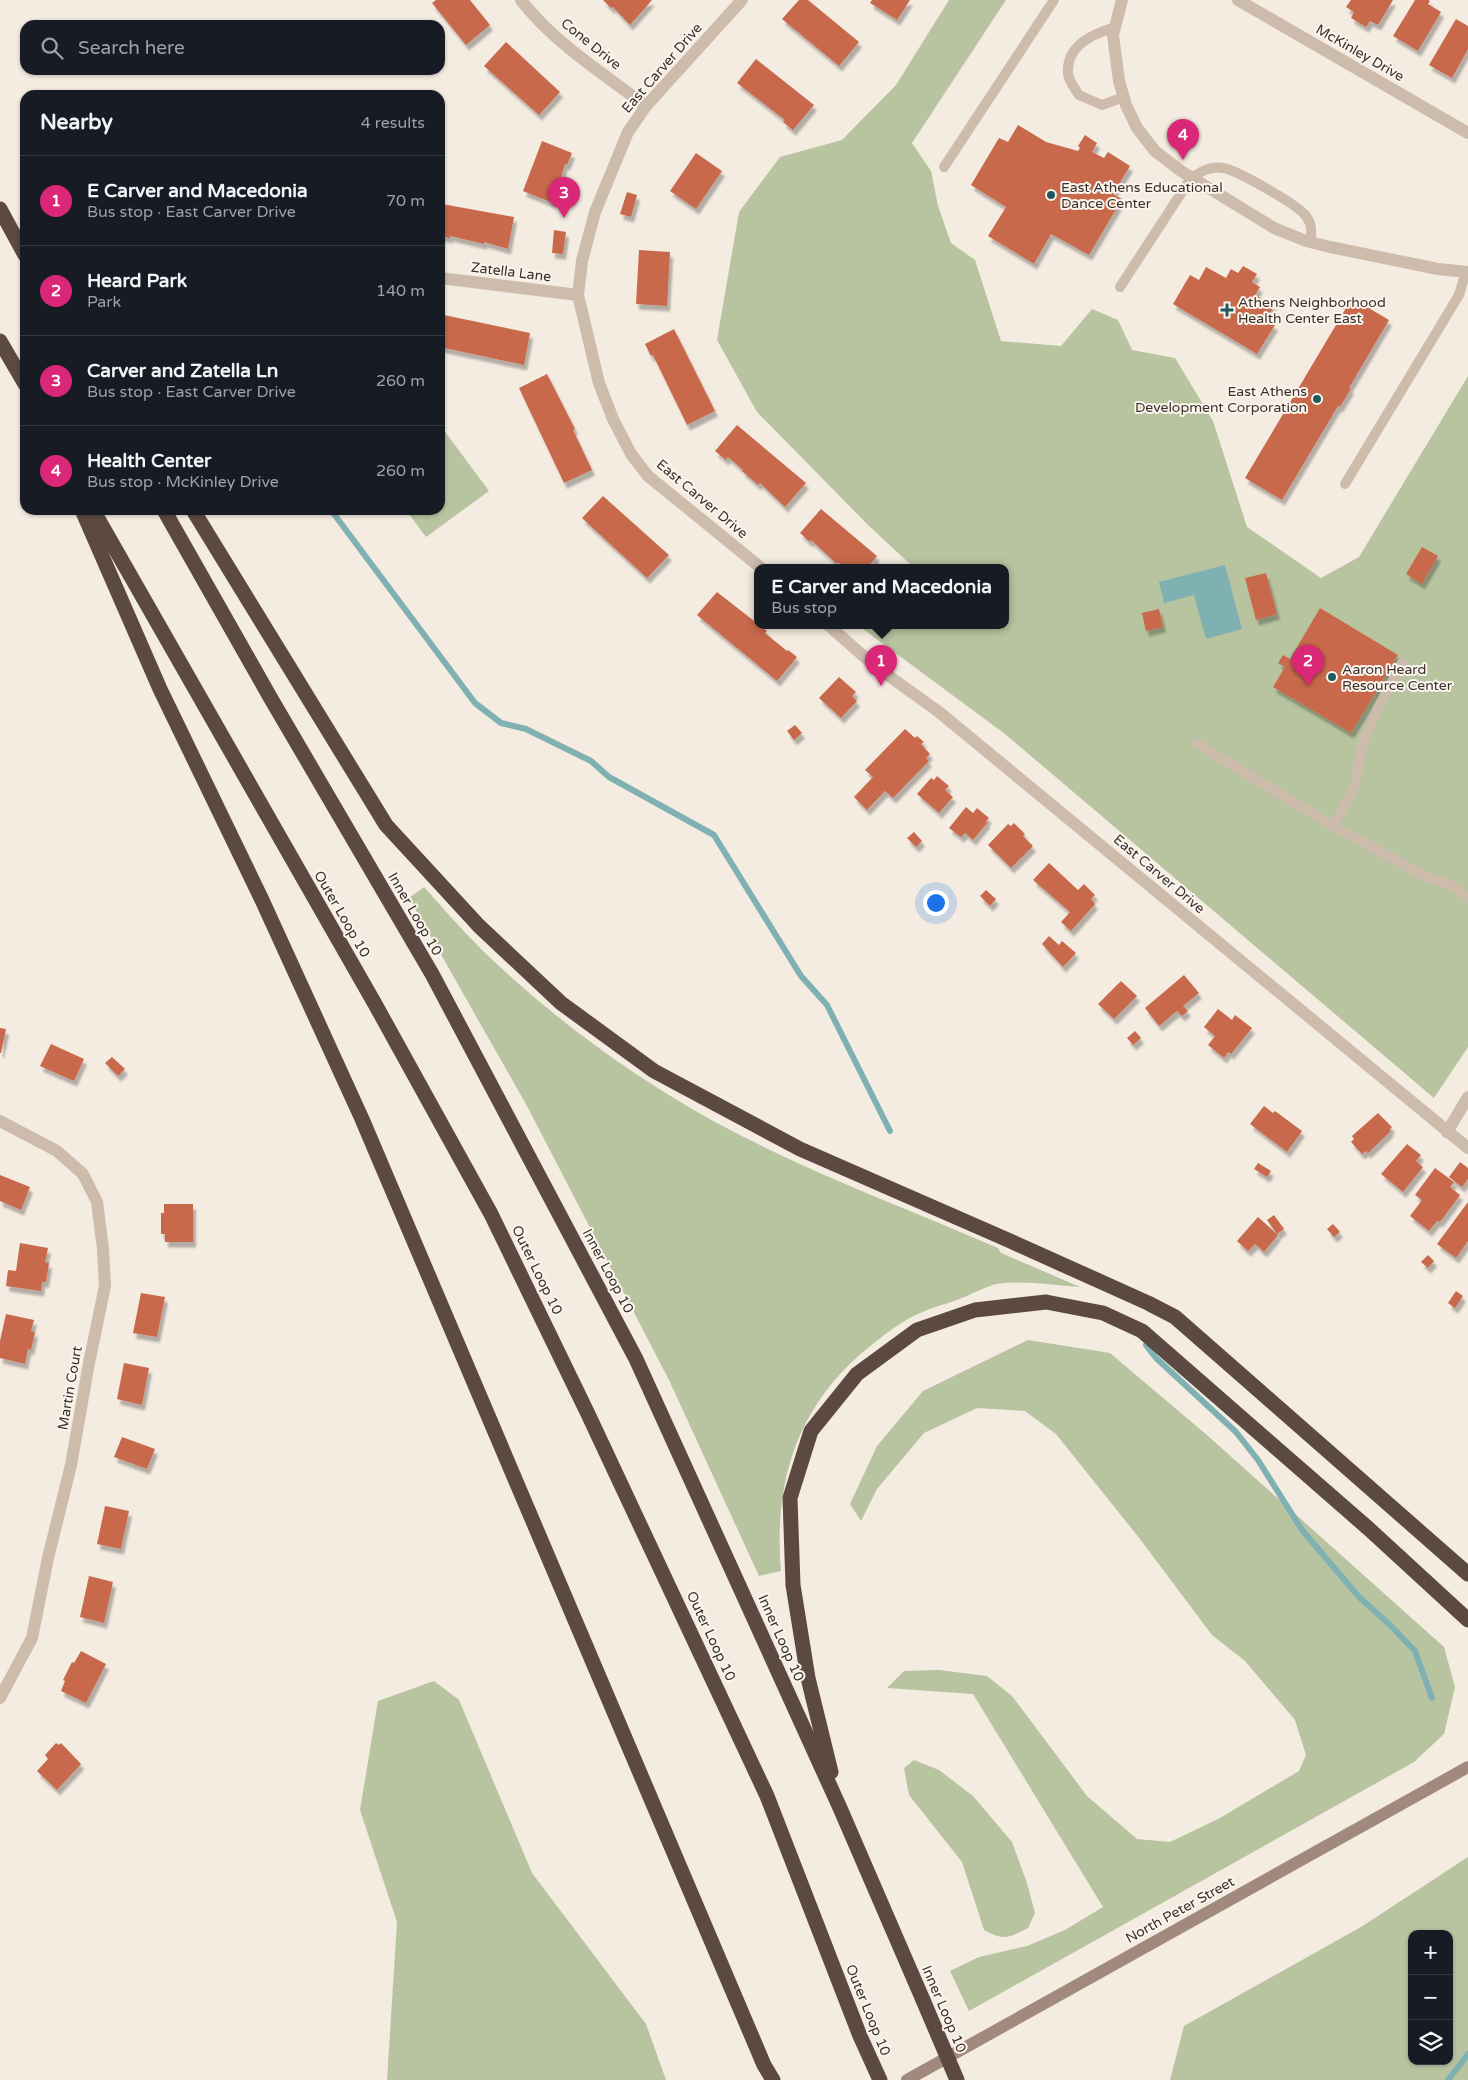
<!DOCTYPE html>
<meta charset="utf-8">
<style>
body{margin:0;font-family:"Varela Round",sans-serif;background:#20242c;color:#f1f3f6}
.controls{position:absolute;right:15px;bottom:15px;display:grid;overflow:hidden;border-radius:10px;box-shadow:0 1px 4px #0004}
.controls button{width:45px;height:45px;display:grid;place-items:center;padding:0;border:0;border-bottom:1px solid #363941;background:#171b24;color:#f1f3f6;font:25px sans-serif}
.you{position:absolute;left:935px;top:902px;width:18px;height:18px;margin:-12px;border:4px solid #fff;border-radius:50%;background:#1a73e8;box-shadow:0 0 0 8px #1a73e833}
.badge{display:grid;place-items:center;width:32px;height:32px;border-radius:50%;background:#db2777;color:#fff;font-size:16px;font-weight:700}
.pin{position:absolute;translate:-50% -41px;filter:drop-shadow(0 1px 2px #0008)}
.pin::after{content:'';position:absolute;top:26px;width:18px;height:15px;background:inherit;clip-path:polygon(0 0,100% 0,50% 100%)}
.popup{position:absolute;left:754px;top:564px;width:255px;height:65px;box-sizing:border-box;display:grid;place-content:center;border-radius:10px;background:#171b24;filter:drop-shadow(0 1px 4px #0005);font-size:16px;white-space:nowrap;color:#9ea1a6}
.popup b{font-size:19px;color:#f1f3f6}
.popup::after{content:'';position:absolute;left:50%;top:100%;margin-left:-10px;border:10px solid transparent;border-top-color:#171b24}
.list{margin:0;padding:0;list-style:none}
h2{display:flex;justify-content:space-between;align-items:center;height:65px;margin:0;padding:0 20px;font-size:21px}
h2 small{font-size:16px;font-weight:400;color:#9ea1a6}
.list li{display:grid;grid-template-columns:32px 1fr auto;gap:15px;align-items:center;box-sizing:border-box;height:90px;padding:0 20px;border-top:1px solid #363941}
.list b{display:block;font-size:19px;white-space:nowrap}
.list p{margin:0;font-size:16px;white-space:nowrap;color:#9ea1a6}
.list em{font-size:16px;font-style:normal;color:#9ea1a6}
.icon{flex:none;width:28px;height:28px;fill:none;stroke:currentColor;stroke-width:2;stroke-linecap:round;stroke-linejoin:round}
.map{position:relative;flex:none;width:1468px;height:2080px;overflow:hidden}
.search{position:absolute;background:#171b24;box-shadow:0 1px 4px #0004;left:20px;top:20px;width:425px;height:55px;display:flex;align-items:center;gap:12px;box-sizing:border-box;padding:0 18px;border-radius:15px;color:#9ea1a6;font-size:19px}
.panel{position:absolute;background:#171b24;box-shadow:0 1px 4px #0004;left:20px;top:90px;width:425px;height:425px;border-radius:15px}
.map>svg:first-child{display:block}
.green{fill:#b8c4a0;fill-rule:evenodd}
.water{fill:#7fb0b2}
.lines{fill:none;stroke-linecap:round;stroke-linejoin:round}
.stream{stroke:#7fb0b2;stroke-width:6}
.building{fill:#c8694b;filter:url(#shadow)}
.lane{stroke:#cdbbac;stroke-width:10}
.street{stroke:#cdbbac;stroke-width:12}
.secondary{stroke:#a18a7d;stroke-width:12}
.highway{stroke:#5c4a42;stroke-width:15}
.highway-bridge{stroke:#5c4a42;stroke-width:15}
.poi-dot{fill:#1f5a5e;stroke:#fbf5ee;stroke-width:2}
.labels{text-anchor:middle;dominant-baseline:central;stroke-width:4;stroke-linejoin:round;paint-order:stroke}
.street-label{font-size:14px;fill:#3b302b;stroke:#fbf5ee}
.poi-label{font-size:14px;fill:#3b302b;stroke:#fbf5ee;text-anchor:start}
</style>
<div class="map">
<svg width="1468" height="2080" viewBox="0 0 1468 2080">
<defs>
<filter id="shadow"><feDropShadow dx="3" dy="5.5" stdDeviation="1" flood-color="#0004"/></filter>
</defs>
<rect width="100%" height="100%" fill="#f4ebe1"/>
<g class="green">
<polygon points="949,0 1006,0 912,143 931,171 938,206 951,243 975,260 1001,341 1061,346 1092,309 1118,320 1132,350 1175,358 1213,421 1247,527 1321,578 1359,557 1468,376 1468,1047 1434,1098 1005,734 859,626 860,625 1005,625 1005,567 908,567 910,564 868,525 757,412 717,340 739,212 780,157 842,140 896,85"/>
<polygon points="440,425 489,491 426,537 406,510 440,510"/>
<path d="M424 887C443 908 461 929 481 949 550 1016 630 1075 715 1122 805 1171 904 1207 998 1248L1001 1253 1080 1287C1054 1285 1022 1280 996 1284 987 1286 966 1297 954 1301 942 1305 930 1308 918 1314 902 1321 888 1332 874 1343 799 1401 773 1478 781 1571L759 1576 669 1380 527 1106 409 898Z"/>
<polygon points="1028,1340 1110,1353 1208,1436 1444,1647 1455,1687 1444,1734 1414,1762 969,2011 950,1971 979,1957 1027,1946 1065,1930 1103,1907 973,1694 887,1688 904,1671 939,1670 987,1676 1012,1696 1087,1796 1137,1839 1170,1842 1220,1818 1299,1771 1306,1755 1295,1720 1245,1661 1212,1635 1140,1539 1056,1434 1025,1411 977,1408 924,1433 877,1489 861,1521 850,1504 877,1446 923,1391"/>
<polygon points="434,1681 459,1700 532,1873 646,2024 666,2080 387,2080 397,1922 360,1810 378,1701"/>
<path d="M914 1760 939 1770 973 1796 1012 1842 1027 1883 1035 1913 1028 1928C1008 1938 1004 1941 984 1930L962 1862 909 1795 904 1768Z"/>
<path d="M1468 1857V2080H1170L1184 2026 1361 1927ZM1412 1934H1449V2061H1412Z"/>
</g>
<polygon class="water" points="1225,565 1242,629 1206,639 1194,595 1164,603 1159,582"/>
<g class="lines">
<g class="stream">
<polyline points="331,510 475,703 501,723 526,729 591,761 609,777 714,835 801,976 827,1005 890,1131"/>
<polyline points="1146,1345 1156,1358 1236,1432 1258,1460 1302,1530 1359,1597 1389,1624 1415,1651 1432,1698"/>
<polyline points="1448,2080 1468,2054"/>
</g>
</g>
<g class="building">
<polygon points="436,0 470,0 490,25 466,45 432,3"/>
<polygon points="603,0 652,0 630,25 613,7 611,8"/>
<polygon points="799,0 808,0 859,42 839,66 782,19"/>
<polygon points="872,0 910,0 897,20 870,3"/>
<polygon points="1351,0 1393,0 1378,25 1370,21 1366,27 1351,18 1354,12 1346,7"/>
<polygon points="1415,0 1428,0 1430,1 1428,4 1441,12 1418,51 1393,36"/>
<polygon points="1456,19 1468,26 1468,49 1452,78 1429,65"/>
<polygon points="506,42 560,92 539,115 484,66"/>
<polygon points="756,59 814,105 793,130 783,122 785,120 737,83"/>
<polygon points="1018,125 1046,142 1078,151 1080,148 1078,146 1085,135 1097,143 1092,152 1104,158 1108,152 1130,166 1113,194 1122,199 1089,255 1051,234 1034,264 988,236 1006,207 971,185 999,138 1008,142"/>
<polygon points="542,141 572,153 567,165 565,164 553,203 523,191"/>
<polygon points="696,153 722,171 696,209 670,191"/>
<polygon points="627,192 637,195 631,217 620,214"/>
<polygon points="442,204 514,217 508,249 484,242 484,244 450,236 450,238 440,236"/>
<polygon points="554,230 566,232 563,254 552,253"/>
<polygon points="639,250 670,252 667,306 636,304"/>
<polygon points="1243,266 1257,274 1252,282 1260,287 1255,295 1274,306 1266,320 1275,325 1257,354 1173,304 1190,275 1199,280 1206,267 1226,278 1231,269 1238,273"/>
<polygon points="1352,298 1389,320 1349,388 1351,389 1349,392 1340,407 1338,406 1282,500 1245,478"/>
<polygon points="444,315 530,333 524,365 440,347 440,334"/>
<polygon points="674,329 715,411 687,425 653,355 651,356 645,344"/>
<polygon points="547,374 575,429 573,430 592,470 564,483 519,388"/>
<polygon points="737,425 806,483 785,507 760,483 758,485 742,471 743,470 728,457 726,460 715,451"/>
<polygon points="603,496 669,555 647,578 582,518"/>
<polygon points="821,509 877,556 868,567 844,567 838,562 837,564 811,540 810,542 800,533"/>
<polygon points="1422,547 1438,556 1422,584 1406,574"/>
<polygon points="1266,573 1277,614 1256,620 1245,578"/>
<polygon points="717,592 767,631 765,633 787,651 788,650 797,657 777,681 697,615"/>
<polygon points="1320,608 1398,655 1351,733 1273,687 1285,667 1278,663 1283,655 1290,659"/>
<polygon points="1159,609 1163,627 1146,631 1142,613"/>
<polygon points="839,677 856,692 852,696 857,701 841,718 819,698"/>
<polygon points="795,725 802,733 794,740 787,731"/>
<polygon points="905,729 915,738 917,736 924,742 921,744 930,754 926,758 929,761 893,798 885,791 867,810 854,797 873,777 865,770"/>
<polygon points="937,776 949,786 945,790 953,797 939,813 917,794 931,778 934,780"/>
<polygon points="966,807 973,813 977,808 989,818 986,821 987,823 973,840 965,833 961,837 949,828"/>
<polygon points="1014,823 1025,834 1023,836 1033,846 1011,868 988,845 1008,824 1011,826"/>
<polygon points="914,832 922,841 916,847 907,838"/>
<polygon points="1049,863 1078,890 1084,884 1095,895 1091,899 1095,904 1071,931 1061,922 1070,912 1033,880"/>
<polygon points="986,890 996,899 990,906 980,896"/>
<polygon points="1049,936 1059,945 1062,941 1076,953 1063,967 1042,944"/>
<polygon points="1184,975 1199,993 1183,1006 1188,1011 1182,1016 1177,1011 1159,1026 1145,1008"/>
<polygon points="1121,981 1137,996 1114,1019 1098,1004"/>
<polygon points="1218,1009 1232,1020 1235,1015 1252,1028 1231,1054 1228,1052 1224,1058 1208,1045 1215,1036 1204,1027"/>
<polygon points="0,1028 6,1029 1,1053 0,1053"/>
<polygon points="1135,1031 1141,1038 1133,1045 1127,1038"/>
<polygon points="51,1044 84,1059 74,1081 40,1066"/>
<polygon points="112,1057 125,1069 118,1076 105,1063"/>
<polygon points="1264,1106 1273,1113 1275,1111 1302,1131 1287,1152 1250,1124"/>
<polygon points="1378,1113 1392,1127 1389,1130 1391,1131 1368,1153 1366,1151 1362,1154 1351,1142 1354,1139 1352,1136"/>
<polygon points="1407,1144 1421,1155 1416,1161 1423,1167 1403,1192 1381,1174"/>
<polygon points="1460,1162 1468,1168 1468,1179 1462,1187 1449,1177"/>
<polygon points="1258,1163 1271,1171 1267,1177 1254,1169"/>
<polygon points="1435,1168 1454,1182 1450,1187 1460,1195 1440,1222 1437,1221 1429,1231 1410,1216 1422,1200 1415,1195"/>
<polygon points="0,1175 30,1187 21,1210 0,1201"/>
<polygon points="1468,1202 1468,1241 1456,1258 1437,1244"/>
<polygon points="164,1204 193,1204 193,1242 165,1242 165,1234 161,1234 161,1213 164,1213"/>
<polygon points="1274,1215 1284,1229 1277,1234 1267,1220"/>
<polygon points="1258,1217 1278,1235 1264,1252 1255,1244 1248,1251 1237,1241"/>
<polygon points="1333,1224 1340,1232 1334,1237 1327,1229"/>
<polygon points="20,1243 48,1248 45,1262 49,1263 46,1282 42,1282 41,1291 6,1286 8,1270 16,1271"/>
<polygon points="1428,1255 1434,1261 1428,1268 1421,1262"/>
<polygon points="1456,1291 1463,1296 1455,1308 1448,1303"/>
<polygon points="141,1293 165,1297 157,1337 133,1333"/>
<polygon points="6,1314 34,1320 31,1331 35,1332 31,1350 28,1349 25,1364 0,1358 0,1341"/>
<polygon points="124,1363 149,1368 142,1405 117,1399"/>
<polygon points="122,1437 155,1449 147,1469 114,1457"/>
<polygon points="105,1506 129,1511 121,1549 97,1544"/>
<polygon points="89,1576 113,1582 104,1623 80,1617"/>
<polygon points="81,1651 106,1664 86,1703 61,1691 65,1681 63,1680 72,1662 74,1663"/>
<polygon points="56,1743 59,1745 61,1743 81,1764 57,1790 37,1771 48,1759 45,1755"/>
</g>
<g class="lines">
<g class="lane">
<path d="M1115 27C1093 34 1066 45 1068 74 1069 81 1075 89 1079 95L1102 105 1124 97"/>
<polyline points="944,167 1054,0"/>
<path d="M1120 287 1191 178C1202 171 1210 166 1223 168 1237 170 1298 205 1306 216 1312 224 1312 232 1310 242"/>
<polyline points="1345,484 1459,295 1466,272"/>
<polyline points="1196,743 1333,826 1425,876 1452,886 1468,898"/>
<polyline points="1333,826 1355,786 1361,748 1378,708 1402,663"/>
</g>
<g class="street">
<path d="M521 0C554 43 604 74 646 106"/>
<polyline points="742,0 646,106 628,132 595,212 582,261 578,295 599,383 613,419 631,454 648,476 760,567"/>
<polyline points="1122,0 1113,35 1119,81 1126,105 1137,128 1155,151 1181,171 1274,228 1306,241 1330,247 1438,269 1468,272"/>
<polyline points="1238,0 1468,133"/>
<polyline points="440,278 578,295"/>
<polyline points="828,625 875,666 939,712 1468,1148"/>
<polyline points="0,1121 57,1151 83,1174 97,1202 103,1249 105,1286 89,1363 71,1465 48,1558 32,1638 0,1698"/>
<polyline points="1447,1132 1468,1097"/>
</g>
<polyline class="secondary" points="907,2080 1468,1767"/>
<g class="highway">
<polyline points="0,209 25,255"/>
<polyline points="0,341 25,384"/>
<polyline points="82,510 160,689 262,900 362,1119 764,2065 773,2080"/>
<polyline points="93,510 375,1004 491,1214 588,1414 767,1796 860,2036 880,2080"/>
<polyline points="164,510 270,697 432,974 636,1359 840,1808 923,2000"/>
<polyline points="193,510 386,825 479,926 561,1003 654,1071 800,1149 1008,1240 1148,1303 1175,1317 1468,1574"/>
<polyline points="831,1772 808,1678 793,1585 790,1498 811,1431 857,1374 917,1330 975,1310 1046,1302 1103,1313 1142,1331 1369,1529 1468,1620"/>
</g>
<polyline class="highway-bridge" points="923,2000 957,2080"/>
</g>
<g class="poi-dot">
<circle cx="1051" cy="195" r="5"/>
<path d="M1224.5 302.5h5v5h5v5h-5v5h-5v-5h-5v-5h5z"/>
<circle cx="1317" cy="399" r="5"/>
<circle cx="1332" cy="677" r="5"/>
</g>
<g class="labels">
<g class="street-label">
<text transform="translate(591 44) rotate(39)">Cone Drive</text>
<text transform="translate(1360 53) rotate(30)">McKinley Drive</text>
<text transform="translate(662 68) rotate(-49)">East Carver Drive</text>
<text transform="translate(511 272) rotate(7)">Zatella Lane</text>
<text transform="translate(702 499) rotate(40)">East Carver Drive</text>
<text transform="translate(1159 874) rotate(40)">East Carver Drive</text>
<text transform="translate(342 914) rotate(60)">Outer Loop 10</text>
<text transform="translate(415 914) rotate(60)">Inner Loop 10</text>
<text transform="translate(537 1270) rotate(64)">Outer Loop 10</text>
<text transform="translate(608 1271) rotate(62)">Inner Loop 10</text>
<text transform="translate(70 1388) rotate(-80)">Martin Court</text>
<text transform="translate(711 1636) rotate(65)">Outer Loop 10</text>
<text transform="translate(781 1638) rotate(66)">Inner Loop 10</text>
<text transform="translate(1180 1910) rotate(-29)">North Peter Street</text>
<text transform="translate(944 2009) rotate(67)">Inner Loop 10</text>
<text transform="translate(868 2010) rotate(68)">Outer Loop 10</text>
</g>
<g class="poi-label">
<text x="1061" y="187">East Athens Educational<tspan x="1061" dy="16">Dance Center</tspan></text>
<text x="1238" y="302">Athens Neighborhood<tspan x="1238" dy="16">Health Center East</tspan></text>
<text x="1307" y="391" text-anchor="end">East Athens<tspan x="1307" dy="16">Development Corporation</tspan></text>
<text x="1342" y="669">Aaron Heard<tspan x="1342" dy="16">Resource Center</tspan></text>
</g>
</g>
</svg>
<div class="controls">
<button>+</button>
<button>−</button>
<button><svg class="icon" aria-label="layers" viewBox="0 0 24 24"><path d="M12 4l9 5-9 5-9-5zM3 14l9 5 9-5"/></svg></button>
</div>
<div class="you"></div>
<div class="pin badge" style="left:881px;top:686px">1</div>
<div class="popup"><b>E Carver and Macedonia</b>Bus stop</div>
<div class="pin badge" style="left:1308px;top:686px">2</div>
<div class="pin badge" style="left:564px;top:218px">3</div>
<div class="pin badge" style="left:1183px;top:160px">4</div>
<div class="search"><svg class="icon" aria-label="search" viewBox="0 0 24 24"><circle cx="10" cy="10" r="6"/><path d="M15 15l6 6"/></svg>Search here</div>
<section class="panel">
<h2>Nearby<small>4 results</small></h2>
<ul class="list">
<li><span class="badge">1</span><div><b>E Carver and Macedonia</b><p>Bus stop · East Carver Drive</p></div><em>70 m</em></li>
<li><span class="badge">2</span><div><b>Heard Park</b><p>Park</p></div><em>140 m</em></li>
<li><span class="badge">3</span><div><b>Carver and Zatella Ln</b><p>Bus stop · East Carver Drive</p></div><em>260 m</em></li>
<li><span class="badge">4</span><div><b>Health Center</b><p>Bus stop · McKinley Drive</p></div><em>260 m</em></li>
</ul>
</section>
</div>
